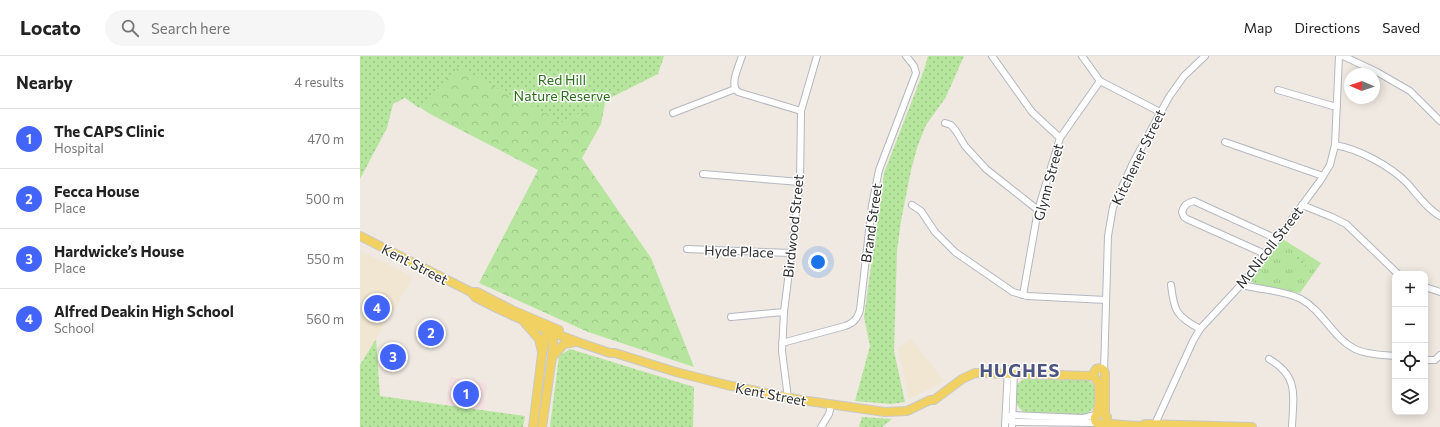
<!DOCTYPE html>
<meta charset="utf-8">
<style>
body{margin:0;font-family:Commissioner,sans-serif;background:#f6f6f6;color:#222}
.controls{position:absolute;right:12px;bottom:12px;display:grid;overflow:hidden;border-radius:8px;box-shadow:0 2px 10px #0003}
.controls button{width:36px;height:36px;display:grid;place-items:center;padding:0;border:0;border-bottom:1px solid #e0e0e0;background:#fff;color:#222;font:20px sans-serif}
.compass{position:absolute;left:984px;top:12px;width:36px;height:36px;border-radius:50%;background:#fff;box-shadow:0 2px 10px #0003;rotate:272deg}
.you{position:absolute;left:458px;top:206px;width:14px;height:14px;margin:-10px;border:3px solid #fff;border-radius:50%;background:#1a73e8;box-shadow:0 0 0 6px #1a73e833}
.badge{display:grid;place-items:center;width:26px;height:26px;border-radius:50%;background:#4264fb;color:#fff;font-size:13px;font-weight:700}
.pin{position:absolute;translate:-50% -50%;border:2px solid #fff;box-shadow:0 1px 4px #0006}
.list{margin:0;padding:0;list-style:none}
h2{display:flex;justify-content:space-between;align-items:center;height:52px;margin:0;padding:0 16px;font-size:17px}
h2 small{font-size:13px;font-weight:400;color:#767676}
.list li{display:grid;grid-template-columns:26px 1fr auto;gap:12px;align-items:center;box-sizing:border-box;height:60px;padding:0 16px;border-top:1px solid #e0e0e0}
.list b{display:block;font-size:15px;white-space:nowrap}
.list p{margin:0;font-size:13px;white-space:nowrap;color:#767676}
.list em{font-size:13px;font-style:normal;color:#767676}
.icon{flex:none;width:22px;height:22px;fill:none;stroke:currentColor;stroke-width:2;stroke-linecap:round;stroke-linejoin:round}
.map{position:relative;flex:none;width:1080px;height:371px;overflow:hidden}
header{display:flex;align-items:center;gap:24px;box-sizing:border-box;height:56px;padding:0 20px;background:#fff;border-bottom:1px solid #e0e0e0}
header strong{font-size:19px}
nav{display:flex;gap:22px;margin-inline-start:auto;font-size:14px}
.search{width:280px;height:36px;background:#f6f6f6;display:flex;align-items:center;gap:10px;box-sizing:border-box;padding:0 14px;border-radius:22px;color:#767676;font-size:15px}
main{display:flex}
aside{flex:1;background:#fff}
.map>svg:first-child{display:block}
.education{fill:#f0e6d1}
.medical{fill:#f5dfe0}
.grass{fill:url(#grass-tufts)}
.forest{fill:url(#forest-crowns)}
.park{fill:url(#park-dots)}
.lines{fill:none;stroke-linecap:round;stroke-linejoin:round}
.minor-casing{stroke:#b4b7c1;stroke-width:8}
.major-casing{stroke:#c9c9c9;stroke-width:10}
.minor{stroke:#fff;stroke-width:6}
.major{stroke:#f2d163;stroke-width:8}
.labels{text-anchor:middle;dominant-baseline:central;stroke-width:3;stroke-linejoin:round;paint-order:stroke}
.park-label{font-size:14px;fill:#2c6e1b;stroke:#fff}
.street-label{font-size:14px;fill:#2e2e2e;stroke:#fff}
.district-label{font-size:18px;font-weight:bold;letter-spacing:1px;fill:#4d5680;stroke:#fff}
</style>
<header>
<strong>Locato</strong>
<div class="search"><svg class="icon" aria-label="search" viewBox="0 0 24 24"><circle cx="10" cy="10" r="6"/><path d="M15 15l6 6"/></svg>Search here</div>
<nav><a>Map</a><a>Directions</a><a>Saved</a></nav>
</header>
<main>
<aside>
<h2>Nearby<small>4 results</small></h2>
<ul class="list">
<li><span class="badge">1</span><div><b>The CAPS Clinic</b><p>Hospital</p></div><em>470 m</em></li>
<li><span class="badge">2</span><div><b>Fecca House</b><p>Place</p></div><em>500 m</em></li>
<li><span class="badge">3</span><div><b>Hardwicke’s House</b><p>Place</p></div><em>550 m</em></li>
<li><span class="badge">4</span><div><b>Alfred Deakin High School</b><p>School</p></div><em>560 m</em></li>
</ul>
</aside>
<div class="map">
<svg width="1080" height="371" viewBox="0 0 1080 371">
<defs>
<pattern id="grass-tufts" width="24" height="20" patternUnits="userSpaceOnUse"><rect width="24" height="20" fill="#b6e59e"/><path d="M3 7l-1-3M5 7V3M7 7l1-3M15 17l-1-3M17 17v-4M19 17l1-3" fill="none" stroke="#9dc588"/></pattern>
<pattern id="forest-crowns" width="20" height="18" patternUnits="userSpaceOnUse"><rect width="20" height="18" fill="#b6e59e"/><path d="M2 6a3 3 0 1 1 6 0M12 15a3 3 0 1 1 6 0" fill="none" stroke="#9dc588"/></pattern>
<pattern id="park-dots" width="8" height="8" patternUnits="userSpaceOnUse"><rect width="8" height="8" fill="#b6e59e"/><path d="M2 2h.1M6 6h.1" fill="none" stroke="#9dc588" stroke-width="1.8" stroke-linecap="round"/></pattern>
</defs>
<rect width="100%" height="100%" fill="#efe9e1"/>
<g class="education">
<polygon points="0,195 53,221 0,309"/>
<polygon points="551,283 584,325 549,343 538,293"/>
</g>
<polygon class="medical" points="90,321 127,327 123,354 86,349"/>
<polygon class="grass" points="921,182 961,207 940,237 896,228 890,225"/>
<polygon class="forest" points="0,0 253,6 241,68 222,102 291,202 334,311 228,276 119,227 178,114 70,58 38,37"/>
<g class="park">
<polygon points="0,0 304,0 298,18 202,66 98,11 59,52 45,42 33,48 27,72 0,123"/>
<polygon points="568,0 604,0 586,41 566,69 558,89 551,114 541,165 537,195 534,295 545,346 531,348 495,345 510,290 504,261 524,117 564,14"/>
<polygon points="937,199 946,207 946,210 944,212 939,211 938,206 934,203 934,201"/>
<polygon points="16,283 20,340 165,360 163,371 0,371 0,309"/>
<polygon points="210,293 334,331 333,371 190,371 199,300"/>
<polygon points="667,321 728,323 735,331 734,351 726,359 664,357 657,349 657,328"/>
<polygon points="502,361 532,363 522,371 499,371"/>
</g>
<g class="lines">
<g class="minor-casing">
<g id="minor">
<path d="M382 0C379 10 369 29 378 36L441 55"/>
<polyline points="632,0 672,56 700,82"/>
<polyline points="722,0 740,25 800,56"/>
<polyline points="983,0 1017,16 1050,35 1080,65"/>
<polyline points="918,34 973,50 977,50"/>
<polyline points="313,57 375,33"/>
<polyline points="585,67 591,69 596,75 605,90 626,113 678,154"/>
<polyline points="865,86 963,120"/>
<path d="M975 89C999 93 1030 110 1047 127 1057 138 1067 153 1080 160"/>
<polyline points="343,118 440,126"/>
<polyline points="552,149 561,155 575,176 595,196 653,236 667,240 746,244"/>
<polyline points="942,149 972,161 986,168 1038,218"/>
<polyline points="327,193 431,197"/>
<path d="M905 198 827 163 824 161 822 156C824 149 827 147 834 145L917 183"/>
<path d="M882 228 887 230C903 234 927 235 941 243 963 255 973 282 995 293 1007 299 1023 299 1035 300"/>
<path d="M811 229C814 255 816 260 840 273"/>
<polyline points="1065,231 1080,236"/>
<polyline points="663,239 678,154 700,82 740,25"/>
<polyline points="371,261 424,256"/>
<path d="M422 287 485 270C494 267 497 263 500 254L512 149 519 114 556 17 554 10 546 0"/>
<path d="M909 303C940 321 933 341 932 371"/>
<polyline points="1065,304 1075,304 1080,299"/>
<polyline points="744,315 748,180 753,151 773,107 809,41 824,20 845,0"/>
<polyline points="428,342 422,295 424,256 440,126 441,55 457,0"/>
<polyline points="646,362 652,366 737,367"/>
<polyline points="646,362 652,359 723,362 735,359"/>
<polyline points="795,368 833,285 840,273 892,217 960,125 970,109 975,89 979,0"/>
<polyline points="461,371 469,358 471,349"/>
<polyline points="645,371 648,313"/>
<polyline points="652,371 654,313"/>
</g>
</g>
<g class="major-casing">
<g id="major">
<polyline points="0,180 111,236 117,236 152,254 199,274"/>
<path d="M111 236 115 241C158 264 204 282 250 297H255L316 316 367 329 441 344 525 356 547 355 570 344H574L602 323 615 317 734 320"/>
<polyline points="165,267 179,283 182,296"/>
<polyline points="192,301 204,288 215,286"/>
<path d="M737 357 739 348V329L733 318 736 313C740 311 744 313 745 317V358"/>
<path d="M743 368 746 365 747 361 743 357 739 356C735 359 732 367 740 368 744 369 749 367 753 368 763 369 772 370 782 370L785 368 892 371"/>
<polyline points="173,371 182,298 188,270"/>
<polyline points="182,371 192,301 194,273"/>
</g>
</g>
<use href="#minor" class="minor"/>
<use href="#major" class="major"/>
</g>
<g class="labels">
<g class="park-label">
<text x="202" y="23">Red Hill<tspan x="202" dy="16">Nature Reserve</tspan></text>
</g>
<g class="street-label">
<text transform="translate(778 101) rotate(-64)">Kitchener Street</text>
<text transform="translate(688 126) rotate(-75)">Glynn Street</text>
<text transform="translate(511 167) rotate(-82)">Brand Street</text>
<text transform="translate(433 170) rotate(-84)">Birdwood Street</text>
<text transform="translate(909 191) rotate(-52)">McNicoll Street</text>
<text transform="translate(379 195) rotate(2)">Hyde Place</text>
<text transform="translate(55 208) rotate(27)">Kent Street</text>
<text transform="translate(411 338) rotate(11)">Kent Street</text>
</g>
<g class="district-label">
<text x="660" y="314">HUGHES</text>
</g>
</g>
</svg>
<div class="controls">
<button>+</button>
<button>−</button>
<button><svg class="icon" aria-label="locate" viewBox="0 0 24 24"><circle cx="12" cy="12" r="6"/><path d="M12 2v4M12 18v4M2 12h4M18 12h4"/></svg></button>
<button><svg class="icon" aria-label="layers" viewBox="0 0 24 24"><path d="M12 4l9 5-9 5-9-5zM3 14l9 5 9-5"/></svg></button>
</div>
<svg class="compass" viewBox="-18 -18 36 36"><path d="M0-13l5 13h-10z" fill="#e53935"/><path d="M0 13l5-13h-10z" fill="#767676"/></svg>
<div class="you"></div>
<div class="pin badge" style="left:106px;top:338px">1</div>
<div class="pin badge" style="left:71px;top:277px">2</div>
<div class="pin badge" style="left:33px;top:301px">3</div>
<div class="pin badge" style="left:17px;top:252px">4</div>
</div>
</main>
